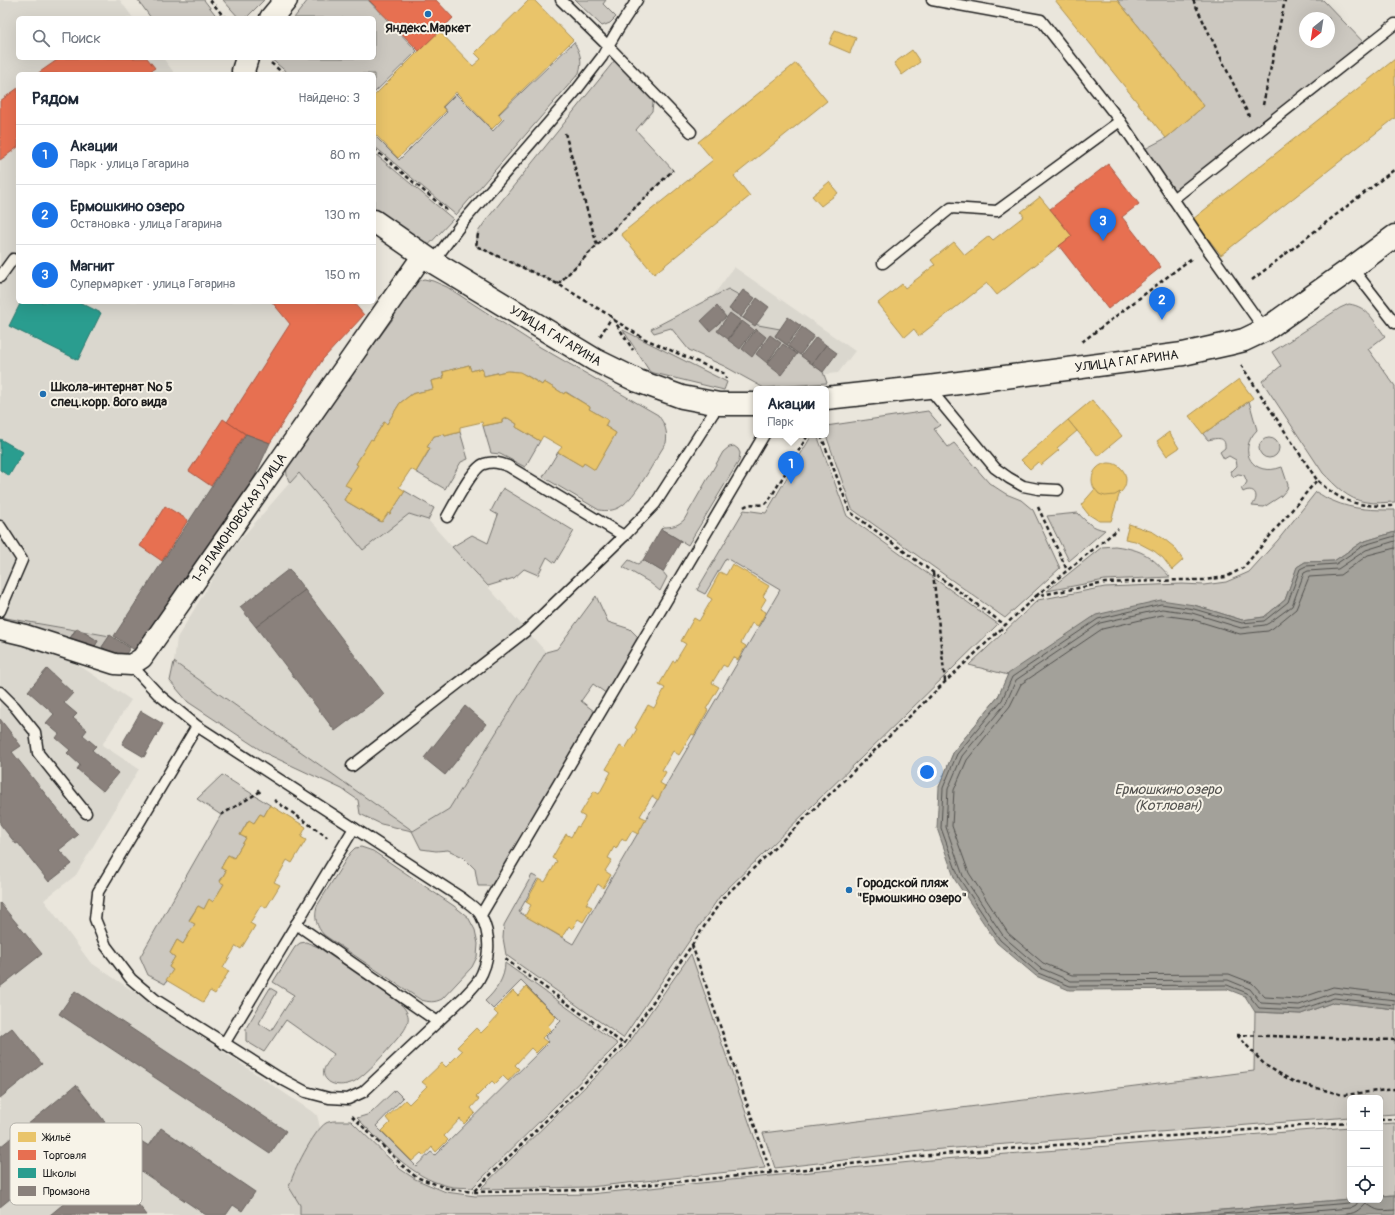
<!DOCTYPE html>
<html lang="ru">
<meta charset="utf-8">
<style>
body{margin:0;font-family:Pangolin,sans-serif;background:#f2f2f3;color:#1f2937}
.controls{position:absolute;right:12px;bottom:12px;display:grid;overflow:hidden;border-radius:6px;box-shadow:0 4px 16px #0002}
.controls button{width:36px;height:36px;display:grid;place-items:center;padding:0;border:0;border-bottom:1px solid #e0e1e3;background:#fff;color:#1f2937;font:20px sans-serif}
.compass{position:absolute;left:1299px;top:12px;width:36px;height:36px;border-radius:50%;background:#fff;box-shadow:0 4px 16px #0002;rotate:210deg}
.you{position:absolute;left:927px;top:772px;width:14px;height:14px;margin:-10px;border:3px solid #fff;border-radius:50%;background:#1a73e8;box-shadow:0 0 0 6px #1a73e833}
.badge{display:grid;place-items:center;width:26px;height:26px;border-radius:50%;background:#1a73e8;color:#fff;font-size:13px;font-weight:700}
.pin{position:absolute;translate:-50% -33px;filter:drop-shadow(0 1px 2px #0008)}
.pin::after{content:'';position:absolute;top:21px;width:14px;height:12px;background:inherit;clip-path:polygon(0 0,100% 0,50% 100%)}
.popup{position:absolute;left:753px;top:386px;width:76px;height:52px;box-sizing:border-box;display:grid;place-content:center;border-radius:6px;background:#fff;filter:drop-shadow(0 1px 3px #0005);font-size:13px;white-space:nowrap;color:#747a83}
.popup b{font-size:15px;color:#1f2937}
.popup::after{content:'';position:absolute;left:50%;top:100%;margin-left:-8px;border:8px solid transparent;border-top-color:#fff}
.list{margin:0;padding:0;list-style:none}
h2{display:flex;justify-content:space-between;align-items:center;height:52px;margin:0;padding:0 16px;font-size:17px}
h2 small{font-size:13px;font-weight:400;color:#747a83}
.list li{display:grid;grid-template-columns:26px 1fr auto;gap:12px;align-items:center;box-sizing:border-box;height:60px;padding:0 16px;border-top:1px solid #e0e1e3}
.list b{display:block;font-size:15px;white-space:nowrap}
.list p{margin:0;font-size:13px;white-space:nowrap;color:#747a83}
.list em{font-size:13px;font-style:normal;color:#747a83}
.icon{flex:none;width:22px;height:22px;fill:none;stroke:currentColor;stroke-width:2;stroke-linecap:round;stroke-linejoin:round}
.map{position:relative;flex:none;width:1395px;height:1215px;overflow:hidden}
.search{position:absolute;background:#fff;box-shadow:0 4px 16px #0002;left:16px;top:16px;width:360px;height:44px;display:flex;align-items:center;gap:10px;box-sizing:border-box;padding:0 14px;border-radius:6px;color:#747a83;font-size:15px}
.panel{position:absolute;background:#fff;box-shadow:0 4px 16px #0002;left:16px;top:72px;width:360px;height:232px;border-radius:6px}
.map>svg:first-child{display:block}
.built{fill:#dad7ce}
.green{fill:#ccc8c0;stroke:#74726e;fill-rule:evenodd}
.water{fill:#a3a19a;stroke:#6d6c68}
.homes{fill:#e9c46a;stroke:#ac9253}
.shops{fill:#e76f51;stroke:#aa5641}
.schools{fill:#2a9d8f;stroke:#26766c}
.industry{fill:#8a817c;stroke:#69635f}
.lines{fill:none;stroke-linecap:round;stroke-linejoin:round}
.shore{stroke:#52514e;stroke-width:1}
.service-casing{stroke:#1c1c1c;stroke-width:13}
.minor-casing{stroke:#1c1c1c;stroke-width:23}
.tertiary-casing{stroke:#1c1c1c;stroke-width:25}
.path{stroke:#1c1c1c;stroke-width:2.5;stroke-dasharray:4 3;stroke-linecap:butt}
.service{stroke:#f7f3e8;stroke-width:10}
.minor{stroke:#f7f3e8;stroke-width:20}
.tertiary{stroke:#f7f3e8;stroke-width:22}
.poi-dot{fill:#1f6fb2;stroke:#f7f3e8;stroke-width:1.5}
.labels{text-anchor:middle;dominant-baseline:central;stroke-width:4;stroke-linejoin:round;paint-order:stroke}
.poi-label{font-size:13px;font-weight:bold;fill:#1c1c1c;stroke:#f7f3e8;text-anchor:start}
.street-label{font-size:13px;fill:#1c1c1c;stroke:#f7f3e8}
.water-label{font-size:14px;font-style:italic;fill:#52514e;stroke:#f7f3e8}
.key{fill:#f7f3e8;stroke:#b5b2ab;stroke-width:1}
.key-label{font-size:11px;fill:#1c1c1c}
</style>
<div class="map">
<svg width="1395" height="1215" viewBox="0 0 1395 1215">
<rect width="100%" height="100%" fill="#eae6dc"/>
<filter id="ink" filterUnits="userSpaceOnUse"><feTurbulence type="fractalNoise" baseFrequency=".025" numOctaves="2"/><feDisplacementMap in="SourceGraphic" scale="8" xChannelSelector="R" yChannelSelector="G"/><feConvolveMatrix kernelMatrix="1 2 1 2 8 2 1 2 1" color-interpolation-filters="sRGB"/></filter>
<g filter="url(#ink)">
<g class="built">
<polygon points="0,0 120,0 133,18 18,18 18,58 163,58 175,74 18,74 18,302 353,302 364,315 323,359 270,443 253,480 133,649 114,636 0,617"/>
<polygon points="734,267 855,351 838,373 759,381 687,332"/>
<polygon points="299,472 363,550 409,514 428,520 546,652 449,809 413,831 174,662 177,638 227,555"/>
<polygon points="0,635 29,644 80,666 131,700 102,745 139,769 76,875 44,900 90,962 317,1115 341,1215 0,1215"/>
</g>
<g class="green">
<polygon points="138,0 204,0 218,18 151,18"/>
<polygon points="223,0 264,0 246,18 239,18"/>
<polygon points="308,0 368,0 417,51 374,93 374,74 289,74 270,58 374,58 374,18 294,18"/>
<polygon points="575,0 606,0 603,4 616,17 610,23 602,26"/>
<path d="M1117 0H1323L1367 46 1173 199 1141 151 1166 138 1204 106ZM1305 18H1329V42H1305Z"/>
<path d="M574 42C580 53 583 60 579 73L456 215 374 146V135L399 160 447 112 443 107 456 94 493 131 504 119 499 114Z"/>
<polygon points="615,60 654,95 652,111 636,130 673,170 558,284 476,246 478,232 487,219"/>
<polygon points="374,153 453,219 423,251 374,217"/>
<path d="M424 279 433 281 447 287 540 347 658 415C665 424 668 432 666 443 655 459 636 498 620 507 613 511 606 511 599 510L543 477 558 452 582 466 584 463 595 469 616 433 605 426 608 420 589 409 590 407 566 392 564 394 544 382 542 385C516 368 514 369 484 376L482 368 471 371 469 365 443 372 444 378 431 381 433 389 412 394 400 403 387 424 384 422 373 440H371L356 464 358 465 346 485 351 488 344 500 381 522 388 513 390 514 405 491 434 508 428 520 409 514 363 550 299 473 290 483C285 474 286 468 290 459L392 320 399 305 417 281Z"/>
<polygon points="728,289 739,295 730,309 741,317 758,325 780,329 775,336 823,372 827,383 764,388 724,366 689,350 671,328 654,333 651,329"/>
<path d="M1349 304C1369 307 1374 322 1385 336L1368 349 1395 386V502C1386 502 1375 504 1366 502 1348 500 1335 485 1323 473L1262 381 1281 366 1272 352 1340 308Z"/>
<polygon points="623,330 727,382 724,390 650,372"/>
<path d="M1249 401 1257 430C1236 451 1253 478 1282 467L1288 485 1287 489 1281 496 1264 507 1252 506C1254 503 1256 500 1256 497 1256 489 1248 489 1243 492L1241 488 1244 487 1247 482 1244 475 1238 474 1233 477 1230 471 1233 470 1237 466 1236 460 1229 456 1224 459 1220 452 1225 448C1226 436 1217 438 1208 440L1203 434Z"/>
<polygon points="928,411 940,425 934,429 948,447 954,443 989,483 1006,494 1021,500 1033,510 1060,568 1005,618 852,509 826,435 826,426"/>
<polygon points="508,418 517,424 516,427 540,441 525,467 500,454 491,453 483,426 502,422 502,420"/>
<polygon points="460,432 468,459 461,462 445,489 416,472 430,449 427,447 434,436 444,434 445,436"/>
<polygon points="812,435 817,435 847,516 998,624 720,896 623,1038 506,955 503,938 504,925 532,875 538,878 519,912 573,944 780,590 726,558 705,594 697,590 744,510 766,513"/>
<circle cx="1269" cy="448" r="10"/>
<path d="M734 446 738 449 740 453 739 461 688 545 661 529 663 527C672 527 677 526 684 520L723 452 729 447Z"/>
<polygon points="503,488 574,531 555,563 547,557 538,575 524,569 514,578 488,586 452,547 472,535 488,543 498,515 491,511"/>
<path d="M1316 492C1322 495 1327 499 1333 501 1353 510 1374 510 1395 510V532L1362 542 1334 561 1305 562 1297 567 1285 600 1264 617 1242 620 1194 605 1023 688 939 787 954 751 998 697 1008 675 969 665 1038 600 1105 587 1182 584 1204 585 1226 582 1240 576 1249 572 1278 540Z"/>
<path d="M1078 513C1086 522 1093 528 1105 530L1069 561 1047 516Z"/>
<path d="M1115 546C1144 550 1151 556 1170 577L1105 580 1047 591 1102 547Z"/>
<polygon points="629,560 638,564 643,560 663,572 667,577 660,591 649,582 623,567"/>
<polygon points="596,596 608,622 630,629 642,641 610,696 593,684 581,701 599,715 496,888 489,886 478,886 475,869 463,857 448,850 436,851 421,849 412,831 381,824 360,814 358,800 342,789 265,753 188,702 170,681 174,662 413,831 449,809 546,652 557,649"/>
<polygon points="0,617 75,630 69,640 90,654 98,641 82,631 110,636 102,647 122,660 115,664 25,635 0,629"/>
<polygon points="222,775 270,805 264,816 260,814 254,823 248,821 240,835 246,838 234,858 228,855 221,868 226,871 220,881 224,884 213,902 209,900 204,909 198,906 189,920 195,924 183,944 177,940 170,953 175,957 169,967 173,970 165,984 148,975 140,957 221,815 197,799"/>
<path d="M361 847 373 851 454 906 468 917 475 930 478 944 477 957 472 967 442 999C434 1003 429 1002 421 1000L324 935C316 926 314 917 317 906L350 853 355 848Z"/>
<path d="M306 942 318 947 397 1001C409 1011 412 1019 403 1032 390 1047 374 1067 358 1079 351 1085 334 1088 327 1080 318 1071 329 1062 334 1054L286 1020 264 1052 246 1041V1028L270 988 277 992 259 1023 271 1031 294 995 273 982 295 947 300 943Z"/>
<polygon points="691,954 765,1168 590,1187 480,1189 626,1047"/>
<path d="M505 963 618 1044 472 1188C464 1187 455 1188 448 1186 409 1177 384 1144 357 1118L370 1114 395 1090 403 1098 376 1126 416 1166 431 1152 435 1155 549 1042 545 1037 561 1021 521 981 493 1009 485 1001C496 991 505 978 505 963Z"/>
<polygon points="1334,1002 1395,1009 1395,1114 1380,1115 1380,1098 1350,1098 1350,1117 930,1150 775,1168 763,1133 1254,1071 1255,1012 1301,1014"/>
<path d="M335 1121H351L400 1169 415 1179 446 1192 475 1196 590 1194 931 1160 1350 1127V1199L1164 1215H300V1205L289 1187C292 1174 314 1130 326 1123 328 1122 332 1121 335 1121Z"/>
<polygon points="1395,1123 1395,1195 1380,1196 1380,1124"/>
</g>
<g class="water">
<polygon points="1395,532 1395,1009 1334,1002 1301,1014 1255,1012 1245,996 1227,989 1069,990 1036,976 997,943 955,880 937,828 939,787 954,751 998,697 1008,674 1096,615 1161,600 1194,605 1242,620 1264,617 1285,600 1297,567 1305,562 1334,561 1362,542"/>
<polygon points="1395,1195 1395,1215 1164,1215 1350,1199 1350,1200 1380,1200 1380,1196"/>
</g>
<g class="homes">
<polygon points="529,0 534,0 573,40 498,114 502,119 492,129 456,92 442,107 446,111 398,158 374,133 374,96 439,31 473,66 481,59 475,53"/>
<polygon points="1055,0 1117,0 1204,106 1166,138"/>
<polygon points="835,30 856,38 850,53 829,44"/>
<polygon points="912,50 920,62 902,75 894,63"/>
<polygon points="1395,59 1395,118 1221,255 1193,219"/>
<polygon points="796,63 827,101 734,176 750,196 654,274 621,234 713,160 698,142"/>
<polygon points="829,182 838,193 821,206 812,196"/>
<polygon points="1040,197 1072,236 997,295 987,283 919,336 914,329 905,337 878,303 902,284 905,288 935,265 931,260 954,242 965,255 989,236 993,240 1024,216 1021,212"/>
<polygon points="469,365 471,371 482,368 484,376 507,371 520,372 542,385 544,382 564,394 565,392 590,407 589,409 608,420 605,426 616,433 595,470 584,463 582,466 558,452 562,447 543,436 540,441 516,427 517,424 508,418 502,420 502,422 483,426 482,422 460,427 460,432 445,436 444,434 434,436 427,447 430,448 416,472 411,469 399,487 405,491 390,514 388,513 382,522 344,500 351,488 345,485 358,465 356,464 371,439 373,440 384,422 387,424 400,403 412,394 433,389 431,381 444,378 443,372"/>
<polygon points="1239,379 1253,398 1203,434 1189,416"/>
<polygon points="1092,400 1122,436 1098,456 1068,420"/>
<polygon points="1068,420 1077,431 1057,448 1059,450 1041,465 1038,462 1030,469 1021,460"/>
<polygon points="1169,432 1179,448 1167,456 1157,441"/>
<circle cx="1109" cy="480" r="17"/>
<polygon points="1095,489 1099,494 1105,496 1115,495 1120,492 1111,521 1099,521 1088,514 1081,505"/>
<polygon points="1129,524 1153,532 1164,539 1174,547 1183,560 1172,570 1163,558 1154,551 1135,541 1125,539"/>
<polygon points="732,564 769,586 763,596 766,599 760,609 766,612 758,626 752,623 741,643 746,646 738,660 733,657 727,667 723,665 712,683 719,687 706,709 708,710 694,735 692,734 679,755 673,751 662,770 666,772 660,783 665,786 658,800 652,796 640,816 646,819 638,834 632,831 626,841 622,838 616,849 614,847 608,858 612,860 605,871 611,875 603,888 598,884 586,904 592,907 583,922 578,919 572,929 569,926 562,937 525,916 531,905 526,902 539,879 545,882 557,861 552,858 566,834 571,837 577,826 579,827 585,817 580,814 594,791 599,794 611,772 606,769 620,746 625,749 637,729 635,728 648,705 654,708 665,688 659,685 673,661 675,662 686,644 681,641 694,618 699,621 712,599 707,596 720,572 726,575"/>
<polygon points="270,805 306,827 301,837 306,840 292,863 287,860 281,871 274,882 280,885 266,908 261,905 250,923 255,926 241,949 236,946 223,968 229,971 215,994 210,991 203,1002 166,980 173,970 169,967 175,957 170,953 177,940 183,944 195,924 189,921 198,906 204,909 209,899 213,902 224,884 220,882 226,871 221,868 228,855 234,858 246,838 240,835 249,820 254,823 260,814 264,816"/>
<polygon points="526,987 556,1017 548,1026 551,1029 542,1038 547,1042 536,1053 531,1048 515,1065 519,1069 508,1081 503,1076 495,1084 492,1081 476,1097 479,1099 471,1108 475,1113 464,1124 460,1119 444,1136 448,1140 436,1152 432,1147 424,1156 421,1153 412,1161 382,1131 390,1123 386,1118 405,1100 409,1104 427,1086 422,1082 442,1063 446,1067 462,1051 457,1047 476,1028 481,1033 490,1024 498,1015 494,1011 513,991 518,996"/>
</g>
<g class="shops">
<polygon points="369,0 436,0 453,18 419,51"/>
<polygon points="60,58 147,58 155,68 146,74 37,74"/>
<polygon points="18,88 18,147 0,160 0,101"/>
<polygon points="1108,164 1139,204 1122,217 1161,267 1108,309 1059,246 1072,236 1050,209"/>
<polygon points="272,302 353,302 364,315 323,359 270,443 246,434 227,422 290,324"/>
<polygon points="223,419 245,434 211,486 189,471"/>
<polygon points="165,506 188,520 162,561 140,546"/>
</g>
<g class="schools">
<polygon points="21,302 79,302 101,313 78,360 9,326"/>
<polygon points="0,439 23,452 9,476 0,470"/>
</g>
<g class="industry">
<polygon points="743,290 755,298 741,317 729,309"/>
<polygon points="757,298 769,307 755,326 743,318"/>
<polygon points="717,306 726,317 710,331 701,321"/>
<polygon points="730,313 741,321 728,339 717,331"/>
<polygon points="788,317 801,326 787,345 775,336"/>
<polygon points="742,321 754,330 740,349 728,340"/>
<polygon points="802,327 814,336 800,355 788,346"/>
<polygon points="756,329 766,337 752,357 742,349"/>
<polygon points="770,335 781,343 767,363 756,354"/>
<polygon points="816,337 826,345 812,364 801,356"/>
<polygon points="783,344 797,354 781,375 767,364"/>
<polygon points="826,345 837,353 823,372 812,364"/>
<polygon points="246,434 270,443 253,480 198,566 137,650 133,649 114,636"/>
<polygon points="661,529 681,541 663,572 643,560"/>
<polygon points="289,569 305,590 256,627 240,607"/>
<polygon points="305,590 384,694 335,731 256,627"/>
<polygon points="77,628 98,641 90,654 69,640"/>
<polygon points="110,635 130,648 122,660 102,647"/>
<polygon points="47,669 73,693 64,703 77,714 73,718 87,730 83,735 96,746 92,750 118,773 103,791 77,769 80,765 67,753 70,750 56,738 59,734 46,723 54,714 28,691"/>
<polygon points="465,706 486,724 445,775 424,758"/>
<polygon points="141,711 163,724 144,757 122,744"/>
<polygon points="0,719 21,746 12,752 78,835 59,850 72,864 49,882 18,843 16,844 0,824"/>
<polygon points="0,903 42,954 0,987"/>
<polygon points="75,991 286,1131 270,1154 59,1014"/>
<polygon points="12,1028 42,1064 0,1098 0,1037"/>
<polygon points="76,1085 105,1122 0,1207 0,1147"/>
<polygon points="161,1128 255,1192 242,1211 233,1205 226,1215 206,1215 117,1155 131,1135 149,1146"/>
<polygon points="96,1177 116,1201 128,1192 147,1215 50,1215"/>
</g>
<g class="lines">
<g class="shore">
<polyline points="1395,536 1364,545 1336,564 1306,566 1300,569 1288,602 1264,621 1242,623 1194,609 1161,604 1098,619 1012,677 1002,700 957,754 943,788 941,828 959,878 1000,940 1038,973 1070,986 1227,985 1247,993 1259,1008 1300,1010 1334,998 1395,1005"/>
<polyline points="1395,541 1366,550 1338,569 1308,571 1304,573 1292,606 1269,623 1265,625 1241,628 1192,613 1162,609 1100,623 1016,680 1006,703 962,756 948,789 946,827 963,876 1004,937 1040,968 1071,981 1228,980 1250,989 1261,1003 1299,1005 1334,993 1395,1000"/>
<polyline points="1395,548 1368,555 1340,575 1309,577 1296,609 1273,628 1268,631 1240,634 1191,619 1162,615 1102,629 1021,684 1010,706 967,760 954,790 952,826 969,873 1008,933 1043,963 1072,975 1229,974 1252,983 1265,997 1298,999 1333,987 1395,994"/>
<polyline points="1210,1215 1349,1203 1354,1200"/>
<polyline points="1268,1215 1350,1208 1356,1205 1359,1200"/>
<path d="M1337 1215C1354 1213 1354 1215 1366 1203 1378 1212 1379 1211 1395 1210"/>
</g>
<g class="service-casing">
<g id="service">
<polyline points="637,0 618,29 608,46 691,132"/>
<polyline points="932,0 1041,20 1120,121 1206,247 1265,330"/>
<polyline points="1173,199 1395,24"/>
<polyline points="433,262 462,223 575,92 602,57 608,46 561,0"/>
<polyline points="883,263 951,208 997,211 1120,121"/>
<polyline points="1352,268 1395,323"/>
<polyline points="0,277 13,259"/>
<polyline points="928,387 995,468 1009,478 1023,486 1038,489 1058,490"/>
<path d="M447 517C454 505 473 467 484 464 493 461 500 463 508 466L624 536"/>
<polyline points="0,526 22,560 0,611"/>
<path d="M131 665 158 694 197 726 463 899C469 904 478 909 481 916 492 937 490 961 478 981 474 987 468 992 464 997L363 1092 348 1099 329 1098 306 1092 278 1077 156 1000 131 979 106 946 95 919 98 892 197 726"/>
<polyline points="0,692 15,707 35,732 38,753 86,813"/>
<polyline points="352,766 527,630 624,536 655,504 719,404"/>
<polyline points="481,915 764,435"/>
<polyline points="296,924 438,1022"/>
<polyline points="224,1044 354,828"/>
</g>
</g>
<g class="minor-casing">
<g id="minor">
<path id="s1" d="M0 629 25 635 115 664 131 665 142 658 423 255"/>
</g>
</g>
<g class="tertiary-casing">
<g id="tertiary">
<polyline points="271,18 286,0"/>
<polyline points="244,74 243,71 247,58"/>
<path id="s2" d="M374 221 433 262 595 360 638 381 682 397 719 404H756"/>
<path id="s3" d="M826 398 928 387 1183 354 1228 344 1244 340 1265 330 1352 268 1395 236"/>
</g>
</g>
<g class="path">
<polyline points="210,0 225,18"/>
<polyline points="1193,0 1249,116"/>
<polyline points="271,63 284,74"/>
<polyline points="1263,105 1285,0"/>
<polyline points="565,133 597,245"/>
<polyline points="374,149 449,212"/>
<polyline points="478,234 476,246 558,284 612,317 633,350"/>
<polyline points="1252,280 1395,169"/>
<polyline points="558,284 673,170"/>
<polyline points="614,320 645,339 725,374 726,379"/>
<polyline points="600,336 612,317"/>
<polyline points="1082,342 1192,258"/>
<polyline points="1241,365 1317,480"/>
<polyline points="821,435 850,512 1005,625"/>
<path d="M744 507C753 501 758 508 768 502L808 435"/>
<polyline points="1038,507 1067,570"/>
<polyline points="933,573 945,681"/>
<polyline points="1036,596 1118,529"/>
<polyline points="274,800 326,836 327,838"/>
<polyline points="221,815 261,791 258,790"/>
<polyline points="692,945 771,1173"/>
<polyline points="505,959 624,1044"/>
<polyline points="1237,1035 1265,1065 1294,1082 1343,1095 1395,1089"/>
<polyline points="1237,1035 1395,1040"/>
<polyline points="352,1116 403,1166 416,1177 446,1188 473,1192"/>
<polyline points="1380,1120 1395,1119"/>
<path d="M1350 1122 930 1155 771 1173 590 1190 473 1192 624 1044 692 945 723 898 945 682 1036 596 1105 583 1182 580H1204L1226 577 1243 568 1317 480C1344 505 1359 506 1395 506"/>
</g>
<use href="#service" class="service"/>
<use href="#minor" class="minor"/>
<use href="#tertiary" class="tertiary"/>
</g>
</g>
<g class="poi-dot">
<circle cx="428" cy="14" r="4"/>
<circle cx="43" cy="394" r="4"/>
<circle cx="849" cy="890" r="4"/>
</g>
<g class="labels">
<g class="poi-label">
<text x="428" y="28" text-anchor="middle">Яндекс.Маркет</text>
<text x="51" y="387">Школа-интернат № 5<tspan x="51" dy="15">спец.корр. 8ого вида</tspan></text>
<text x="857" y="883">Городской пляж<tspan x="857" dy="15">"Ермошкино озеро"</tspan></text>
</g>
<g class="street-label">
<text stroke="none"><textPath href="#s2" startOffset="215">УЛИЦА ГАГАРИНА</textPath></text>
<text stroke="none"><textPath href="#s3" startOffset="303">УЛИЦА ГАГАРИНА</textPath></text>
<text stroke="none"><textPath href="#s1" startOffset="320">1-Я ЛАМОНОВСКАЯ УЛИЦА</textPath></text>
</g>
<g class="water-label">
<text x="1168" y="789">Ермошкино озеро<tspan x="1168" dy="16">(Котлован)</tspan></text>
</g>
</g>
<rect x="10" y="1123" width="132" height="82" rx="6" class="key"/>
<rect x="18" y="1132" width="18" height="10" fill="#e9c46a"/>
<rect x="18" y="1150" width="18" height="10" fill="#e76f51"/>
<rect x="18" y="1168" width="18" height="10" fill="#2a9d8f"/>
<rect x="18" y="1186" width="18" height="10" fill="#8a817c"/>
<g class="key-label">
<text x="43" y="1141">Жильё</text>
<text x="43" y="1159">Торговля</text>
<text x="43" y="1177">Школы</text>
<text x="43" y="1195">Промзона</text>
</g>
</svg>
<div class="controls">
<button>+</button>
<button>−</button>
<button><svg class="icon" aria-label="locate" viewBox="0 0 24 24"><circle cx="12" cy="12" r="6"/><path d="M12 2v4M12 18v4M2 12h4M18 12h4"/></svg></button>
</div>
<svg class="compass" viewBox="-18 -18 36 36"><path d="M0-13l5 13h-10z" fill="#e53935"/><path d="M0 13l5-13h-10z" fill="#747a83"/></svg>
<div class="you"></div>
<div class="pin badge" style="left:791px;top:484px">1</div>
<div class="popup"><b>Акации</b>Парк</div>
<div class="pin badge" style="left:1162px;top:320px">2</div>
<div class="pin badge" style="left:1103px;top:241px">3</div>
<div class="search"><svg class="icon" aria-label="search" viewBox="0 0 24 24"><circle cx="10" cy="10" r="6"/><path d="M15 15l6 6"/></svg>Поиск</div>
<section class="panel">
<h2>Рядом<small>Найдено: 3</small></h2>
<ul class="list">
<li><span class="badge">1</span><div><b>Акации</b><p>Парк · улица Гагарина</p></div><em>80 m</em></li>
<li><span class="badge">2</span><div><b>Ермошкино озеро</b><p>Остановка · улица Гагарина</p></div><em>130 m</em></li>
<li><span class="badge">3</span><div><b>Магнит</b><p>Супермаркет · улица Гагарина</p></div><em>150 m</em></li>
</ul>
</section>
</div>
